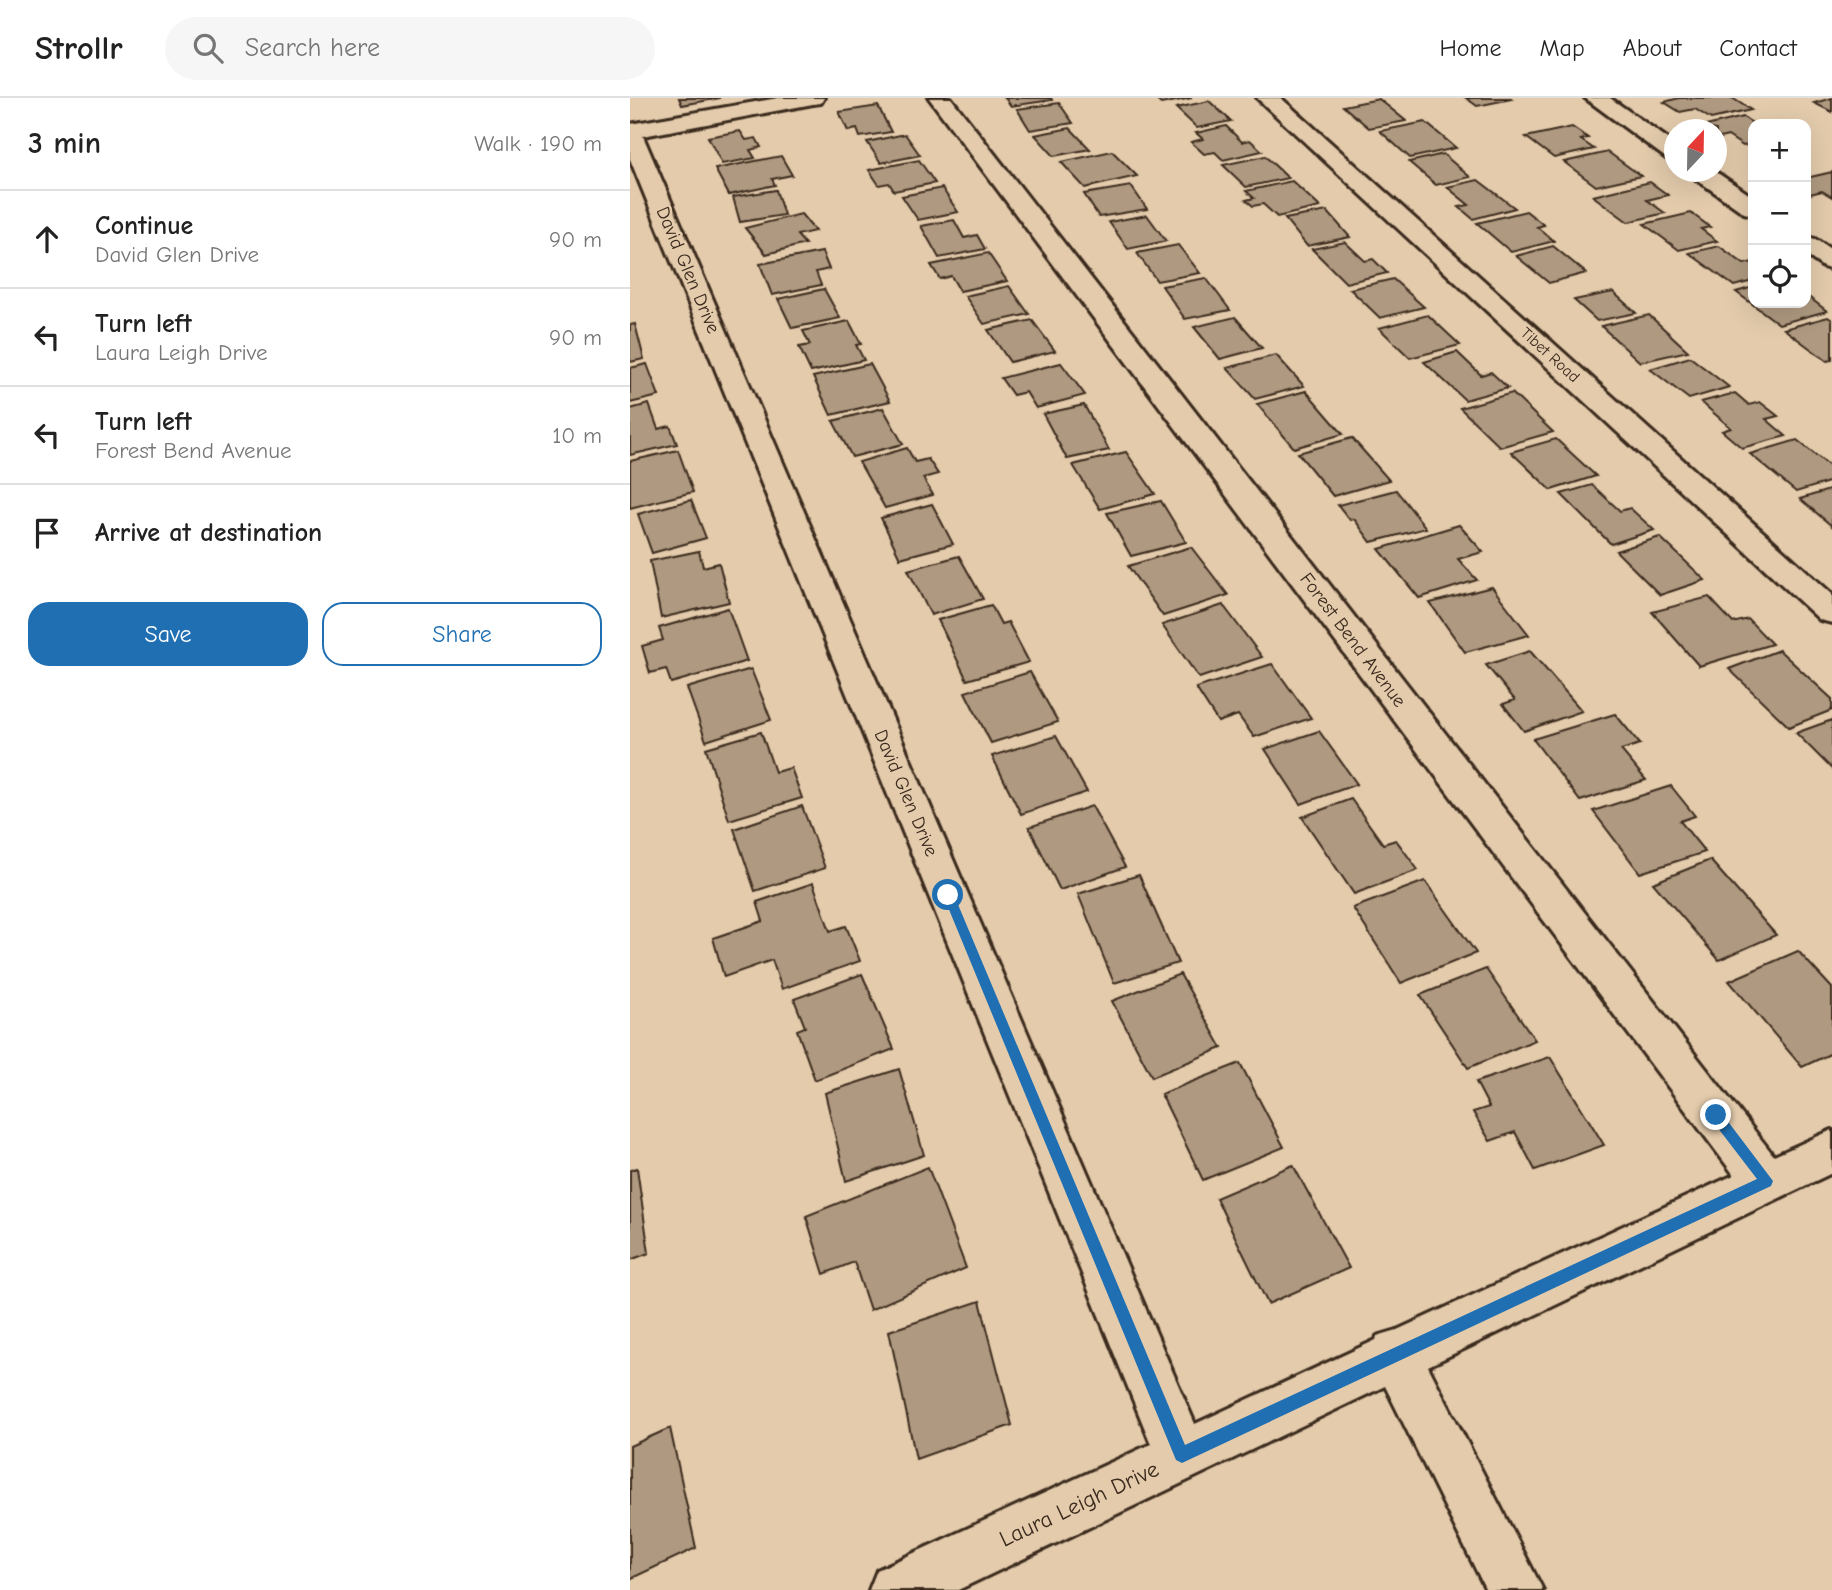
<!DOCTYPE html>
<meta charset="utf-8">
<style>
body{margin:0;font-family:"Comic Neue",sans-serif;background:#f6f6f6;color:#222}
.controls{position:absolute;right:21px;top:21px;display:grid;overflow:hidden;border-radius:14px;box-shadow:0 7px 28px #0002}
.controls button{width:63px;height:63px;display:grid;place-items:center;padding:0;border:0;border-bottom:2px solid #e0e0e0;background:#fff;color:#222;font:35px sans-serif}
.compass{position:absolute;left:1034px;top:21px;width:63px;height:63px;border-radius:50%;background:#fff;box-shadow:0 7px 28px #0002;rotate:22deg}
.stop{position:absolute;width:21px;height:21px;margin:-16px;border:5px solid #1f6fb2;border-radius:50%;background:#fff}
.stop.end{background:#1f6fb2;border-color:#fff;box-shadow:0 2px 7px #0008}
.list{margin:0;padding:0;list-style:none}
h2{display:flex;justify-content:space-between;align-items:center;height:91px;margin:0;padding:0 28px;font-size:30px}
h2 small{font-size:23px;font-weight:400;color:#767676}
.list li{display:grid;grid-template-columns:46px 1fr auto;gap:21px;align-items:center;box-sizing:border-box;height:98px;padding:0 28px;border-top:2px solid #e0e0e0}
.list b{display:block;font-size:26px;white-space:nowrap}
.list p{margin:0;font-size:23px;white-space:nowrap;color:#767676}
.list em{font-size:23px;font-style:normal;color:#767676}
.actions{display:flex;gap:14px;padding:21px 28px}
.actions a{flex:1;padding:16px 0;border:2px solid #1f6fb2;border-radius:21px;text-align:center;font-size:24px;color:#1f6fb2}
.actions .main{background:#1f6fb2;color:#fff}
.icon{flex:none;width:38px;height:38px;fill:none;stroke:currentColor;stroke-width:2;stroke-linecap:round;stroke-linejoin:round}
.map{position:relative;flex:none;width:1202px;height:1492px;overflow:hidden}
header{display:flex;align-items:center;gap:42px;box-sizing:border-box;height:98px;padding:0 35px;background:#fff;border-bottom:2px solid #e0e0e0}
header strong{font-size:33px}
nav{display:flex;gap:38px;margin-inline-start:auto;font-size:24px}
.search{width:490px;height:63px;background:#f6f6f6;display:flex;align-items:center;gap:18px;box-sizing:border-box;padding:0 24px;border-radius:38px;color:#767676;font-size:26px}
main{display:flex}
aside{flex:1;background:#fff}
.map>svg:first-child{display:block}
.building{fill:#af9980;stroke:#3b2a1e;stroke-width:2}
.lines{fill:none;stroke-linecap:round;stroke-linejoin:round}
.minor-casing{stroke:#3b2a1e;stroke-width:6}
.minor{fill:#e3cbac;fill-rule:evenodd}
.route{fill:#1f6fb2}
.labels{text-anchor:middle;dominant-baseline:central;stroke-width:5;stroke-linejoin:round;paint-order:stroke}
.far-street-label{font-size:16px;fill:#3b2a1e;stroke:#e3cbac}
.street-label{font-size:19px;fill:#3b2a1e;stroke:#e3cbac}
.near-street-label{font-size:23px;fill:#3b2a1e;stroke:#e3cbac}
</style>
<header>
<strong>Strollr</strong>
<div class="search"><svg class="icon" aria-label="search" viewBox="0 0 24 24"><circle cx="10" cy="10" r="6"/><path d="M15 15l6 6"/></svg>Search here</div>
<nav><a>Home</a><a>Map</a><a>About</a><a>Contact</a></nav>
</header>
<main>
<aside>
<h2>3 min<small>Walk · 190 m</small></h2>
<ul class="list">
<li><svg class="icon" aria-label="ahead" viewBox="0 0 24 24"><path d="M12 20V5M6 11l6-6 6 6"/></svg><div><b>Continue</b><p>David Glen Drive</p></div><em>90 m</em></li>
<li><svg class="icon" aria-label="left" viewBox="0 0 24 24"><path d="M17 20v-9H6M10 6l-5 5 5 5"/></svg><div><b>Turn left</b><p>Laura Leigh Drive</p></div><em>90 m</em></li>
<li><svg class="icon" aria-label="left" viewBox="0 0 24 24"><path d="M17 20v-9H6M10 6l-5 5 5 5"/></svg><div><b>Turn left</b><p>Forest Bend Avenue</p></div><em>10 m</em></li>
<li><svg class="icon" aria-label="arrive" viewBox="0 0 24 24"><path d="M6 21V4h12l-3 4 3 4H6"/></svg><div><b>Arrive at destination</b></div></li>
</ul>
<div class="actions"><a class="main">Save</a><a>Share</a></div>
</aside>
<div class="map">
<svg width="1202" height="1492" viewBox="0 0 1202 1492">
<rect width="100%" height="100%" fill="#e3cbac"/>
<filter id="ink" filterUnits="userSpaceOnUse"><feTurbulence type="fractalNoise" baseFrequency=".0143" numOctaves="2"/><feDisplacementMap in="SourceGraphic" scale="14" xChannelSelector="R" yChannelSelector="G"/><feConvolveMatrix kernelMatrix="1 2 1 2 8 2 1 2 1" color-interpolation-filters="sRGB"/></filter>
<g filter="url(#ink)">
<g class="building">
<polygon points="49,0 90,0 52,7"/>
<polygon points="375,0 421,0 422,2 381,8"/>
<polygon points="524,0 562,0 531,6"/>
<polygon points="836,0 881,0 882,1 847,8"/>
<polygon points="1049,0 1102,0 1121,12 1081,21 1065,11 1050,14 1034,4"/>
<polygon points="1202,0 1202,14 1184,5"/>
<polygon points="749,1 776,23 739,30 713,8"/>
<polygon points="579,3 601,23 567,30 546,10"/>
<polygon points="429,5 443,25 400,32 387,11"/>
<polygon points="248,8 261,34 230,39 227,31 218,33 209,14"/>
<polygon points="1113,19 1124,26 1123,46 1113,48 1098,38 1090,40 1086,38 1086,32 1072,29"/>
<polygon points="795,24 826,50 780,60 750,33"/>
<polygon points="596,28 612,44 620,42 632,53 593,62 585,54 574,56 561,44 573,41 566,35"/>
<polygon points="942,29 958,40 951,42 964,51 924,60 896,39"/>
<polygon points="440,30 460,51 424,58 405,37"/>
<polygon points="110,33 116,42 126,40 131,49 120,52 125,60 92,66 78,39"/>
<polygon points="275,36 290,57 251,65 237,44"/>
<polygon points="482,53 507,78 455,90 431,64"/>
<polygon points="978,54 1011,78 966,88 934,64"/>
<polygon points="813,56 840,79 806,87 779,64"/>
<polygon points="151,58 162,77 142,81 145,87 99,97 85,71"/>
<polygon points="635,58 658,80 616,89 593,67"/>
<polygon points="289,62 305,85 264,93 259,85 249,87 239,72"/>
<polygon points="1202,74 1202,99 1192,93 1176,97 1176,80"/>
<polygon points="848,82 885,110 843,121 829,109 839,107 817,89"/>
<polygon points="662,83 690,109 647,119 633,106 623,108 616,102 624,100 616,93"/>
<polygon points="1020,84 1038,97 1017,102 1035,115 998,124 963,98"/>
<polygon points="501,88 517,111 469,119 454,96"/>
<polygon points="312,90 328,114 288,122 272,98"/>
<polygon points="146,92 154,117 110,124 103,99"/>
<polygon points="697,113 720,139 677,148 655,121"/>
<polygon points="896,113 914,127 907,129 924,143 881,154 847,125"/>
<polygon points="1061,115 1080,129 1071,131 1087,143 1049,152 1014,126"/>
<polygon points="171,116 185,133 167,137 175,146 136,156 115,130"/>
<polygon points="517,117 536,143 498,151 479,124"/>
<polygon points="324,122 334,140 347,137 355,151 309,160 291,128"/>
<polygon points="715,144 735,163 743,161 757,175 716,185 682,151"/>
<polygon points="548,147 570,175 527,183 507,155"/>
<polygon points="923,148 956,175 919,185 886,158"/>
<polygon points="1089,148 1114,166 1123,164 1123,183 1104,188 1059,155"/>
<polygon points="192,154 199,171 186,174 191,187 142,197 130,166"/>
<polygon points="358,155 377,183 330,193 321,178 310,181 301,167"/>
<polygon points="576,180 600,212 555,221 532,188"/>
<polygon points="763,181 794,209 750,220 720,191"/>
<polygon points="379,188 399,216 354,226 335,198"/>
<polygon points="1123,189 1123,205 1176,205 1176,197 1197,213 1149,226 1106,194"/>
<polygon points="194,191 210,220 162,230 148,201"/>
<polygon points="983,194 1006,215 967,223 944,202"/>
<polygon points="798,217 830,247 780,260 749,230"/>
<polygon points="1019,217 1058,253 1010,264 971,228"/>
<polygon points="605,219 632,250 590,261 564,229"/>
<polygon points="1198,219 1202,222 1202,262 1197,263 1154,231"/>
<polygon points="402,222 425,253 380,264 358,232"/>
<polygon points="219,223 231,246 226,247 234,262 181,274 169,249 180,247 173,233"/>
<polygon points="5,226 14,261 0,264 0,227"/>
<polygon points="827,254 851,277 861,274 878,290 835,302 794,264"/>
<polygon points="646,257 674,288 625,301 597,270"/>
<polygon points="1060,259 1099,289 1059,301 1020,271"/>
<polygon points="431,265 455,297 406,310 396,294 383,297 371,280"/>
<polygon points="17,266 29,298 0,305 0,270"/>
<polygon points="240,266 260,303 201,317 183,279"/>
<polygon points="676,293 713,336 664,350 627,306"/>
<polygon points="882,295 923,334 870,349 830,310"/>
<polygon points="1105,295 1119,307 1130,304 1148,318 1136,321 1156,338 1112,350 1092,333 1101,330 1071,304"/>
<polygon points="19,306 28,331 40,328 47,346 0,357 0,311"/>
<polygon points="454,307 479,352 437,361 413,316"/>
<polygon points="253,310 273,346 222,359 203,323"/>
<polygon points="722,340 759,382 703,398 668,355"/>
<polygon points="926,341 966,378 921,392 881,354"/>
<polygon points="1167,342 1202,370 1202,383 1166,394 1120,356"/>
<polygon points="277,350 285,364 298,361 308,376 293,380 303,397 255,410 229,364"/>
<polygon points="48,352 63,394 0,410 0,363"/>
<polygon points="496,354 525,396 470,411 443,367"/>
<polygon points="962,387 990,413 1000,410 1024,432 981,446 931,396"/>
<polygon points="1202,391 1202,428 1170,401"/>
<polygon points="766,392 796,430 741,444 724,421 720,422 708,407"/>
<polygon points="61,402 76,440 22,455 8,416"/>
<polygon points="531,403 556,444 501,458 477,415"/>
<polygon points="302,406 323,446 270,460 251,420"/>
<polygon points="829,427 853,454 828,461 847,482 789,500 749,451"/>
<polygon points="1030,439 1075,482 1030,497 986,453"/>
<polygon points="561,449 598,497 533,518 498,468"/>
<polygon points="69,453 73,469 89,465 99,504 31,520 20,463"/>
<polygon points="329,458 353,501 301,517 278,472"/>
<polygon points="862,489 899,537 835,554 800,505"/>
<polygon points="1079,499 1103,525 1118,521 1142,546 1069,568 1022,514"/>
<polygon points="361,507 371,526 378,524 399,564 337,582 308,522"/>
<polygon points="593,507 632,559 569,580 532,527"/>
<polygon points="98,510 117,563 41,585 36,571 20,575 12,548 33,542 29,530"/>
<polygon points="1149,552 1202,601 1202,612 1159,629 1099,571"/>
<polygon points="900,553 952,613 894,633 873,606 885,602 856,567"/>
<polygon points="642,566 681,620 624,639 608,617 588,624 566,590"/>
<polygon points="121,571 141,622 76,643 57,590"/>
<polygon points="400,574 428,624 361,645 335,594"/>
<polygon points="985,616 1010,646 991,652 1016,682 950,703 903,641"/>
<polygon points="1202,622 1202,671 1166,635"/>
<polygon points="689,633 727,686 671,706 635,651"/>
<polygon points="131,634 145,674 161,670 172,700 99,722 76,650"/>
<polygon points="426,638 457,694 391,716 362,658"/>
<polygon points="1041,688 1065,718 1050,723 1075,754 1010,775 963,713"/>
<polygon points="721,701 753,746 766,742 788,772 724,796 672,719"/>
<polygon points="172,708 195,770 125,793 104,731"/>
<polygon points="462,708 495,769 430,792 399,729"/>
<polygon points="1080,762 1146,837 1089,862 1023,785"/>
<polygon points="509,777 548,865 484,885 448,796"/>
<polygon points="795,783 846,855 771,885 723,810"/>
<polygon points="183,785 200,833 216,828 230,863 152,891 142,862 94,879 83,840 133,823 127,804"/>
<polygon points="1168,853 1202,890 1202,955 1172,969 1099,883"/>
<polygon points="856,871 905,942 838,970 790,897"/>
<polygon points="232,876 264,951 185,982 167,932 175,929 164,901"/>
<polygon points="550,876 592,950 522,979 482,903"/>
<polygon points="920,959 974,1047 905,1072 885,1034 860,1043 843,1014 859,1009 846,984"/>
<polygon points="610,965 654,1049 573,1082 531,996"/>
<polygon points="269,971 294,1057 216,1083 195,995"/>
<polygon points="663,1067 719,1170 638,1206 586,1100"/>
<polygon points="298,1069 336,1170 240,1212 224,1164 194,1176 176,1118"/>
<polygon points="7,1070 19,1155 0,1162 0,1072"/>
<polygon points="350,1203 382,1327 286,1361 259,1233"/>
<polygon points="40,1330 66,1450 0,1481 0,1348"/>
</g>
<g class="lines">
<g class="minor-casing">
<g id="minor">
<polygon points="148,0 194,0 191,5 183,6 13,38 565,1326 746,1242 747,1238 767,1232 1104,1077 299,0 321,0 1144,1058 1202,1032 1202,1075 798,1268 913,1492 856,1492 755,1288 328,1492 239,1492 247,1472 521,1346 0,61 0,26"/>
<polygon points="627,0 651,0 1202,496 1202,525 1190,522"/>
<polygon points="955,0 980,0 1044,45 1044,62 1036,60"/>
<polygon points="1060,74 1086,74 1123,99 1123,117 1114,115 1063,79"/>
<polygon points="1176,139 1185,141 1202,152 1202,172 1193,169 1176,157"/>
</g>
</g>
<use href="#minor" class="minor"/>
</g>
</g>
<polygon class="route" points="318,793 324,797 555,1347 1127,1081 1081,1021 1081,1013 1090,1013 1143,1083 1141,1088 552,1365 546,1362 313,797"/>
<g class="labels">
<g class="far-street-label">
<text transform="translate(920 257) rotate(42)">Tibet Road</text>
</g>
<g class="street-label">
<text transform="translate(58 172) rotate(67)">David Glen Drive</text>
<text transform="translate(723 542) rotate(53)">Forest Bend Avenue</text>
<text transform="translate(276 695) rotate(67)">David Glen Drive</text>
</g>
<g class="near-street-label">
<text transform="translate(449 1406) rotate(-25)">Laura Leigh Drive</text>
</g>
</g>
</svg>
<div class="controls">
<button>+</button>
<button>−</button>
<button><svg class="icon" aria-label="locate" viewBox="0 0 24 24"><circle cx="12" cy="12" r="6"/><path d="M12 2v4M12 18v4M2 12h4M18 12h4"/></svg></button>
</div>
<svg class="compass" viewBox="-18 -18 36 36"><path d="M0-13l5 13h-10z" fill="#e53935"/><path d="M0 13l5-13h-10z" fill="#767676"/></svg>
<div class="stop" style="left:318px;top:797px"></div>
<div class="stop end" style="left:1086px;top:1017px"></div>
</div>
</main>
